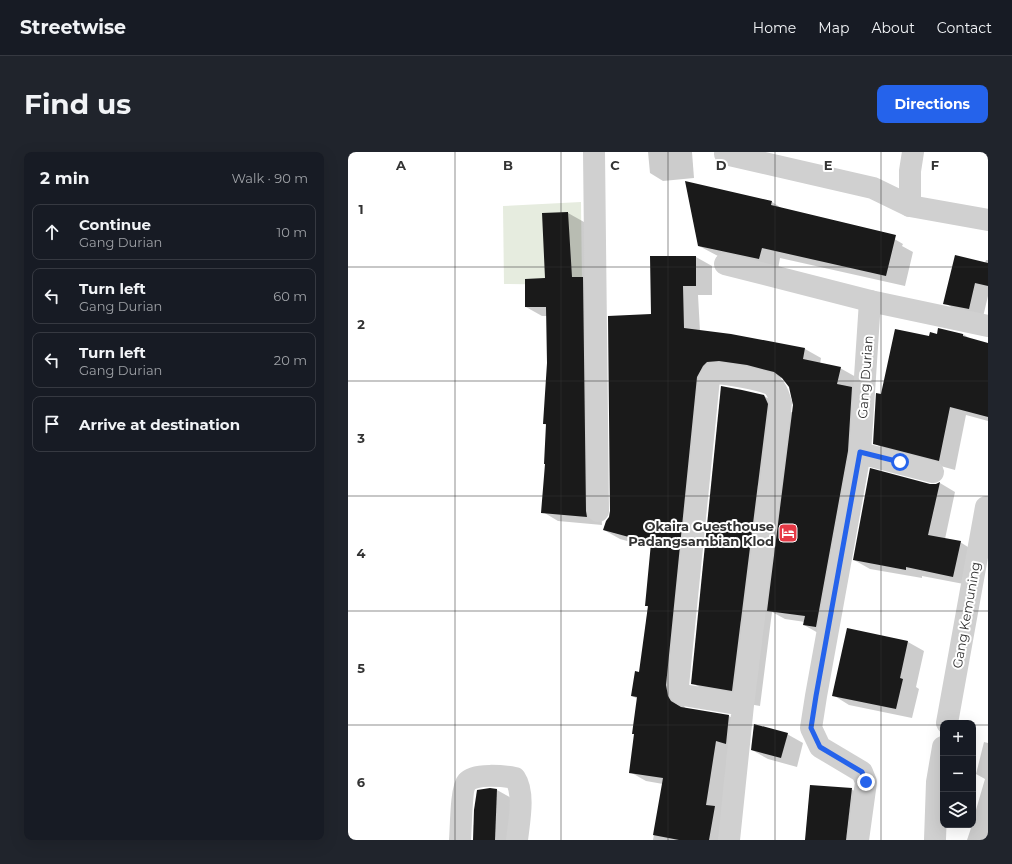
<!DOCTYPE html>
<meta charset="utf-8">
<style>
body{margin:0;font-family:Montserrat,sans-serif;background:#20242c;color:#f1f3f6}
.controls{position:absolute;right:12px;bottom:12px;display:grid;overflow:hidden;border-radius:8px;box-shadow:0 4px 16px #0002}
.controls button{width:36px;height:36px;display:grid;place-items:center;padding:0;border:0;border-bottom:1px solid #363941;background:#171b24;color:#f1f3f6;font:20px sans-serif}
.stop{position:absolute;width:12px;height:12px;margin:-9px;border:3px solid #2563eb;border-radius:50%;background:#fff}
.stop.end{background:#2563eb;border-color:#fff;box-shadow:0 1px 4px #0008}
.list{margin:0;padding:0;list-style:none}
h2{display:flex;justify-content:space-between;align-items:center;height:52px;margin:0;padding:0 16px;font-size:17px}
h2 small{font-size:13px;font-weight:400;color:#9ea1a6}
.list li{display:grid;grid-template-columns:26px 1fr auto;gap:12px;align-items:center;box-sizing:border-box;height:56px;margin:0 8px 8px;padding:0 8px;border:1px solid #363941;border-radius:8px}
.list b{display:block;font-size:15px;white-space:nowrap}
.list p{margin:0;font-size:13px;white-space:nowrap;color:#9ea1a6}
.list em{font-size:13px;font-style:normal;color:#9ea1a6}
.icon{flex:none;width:22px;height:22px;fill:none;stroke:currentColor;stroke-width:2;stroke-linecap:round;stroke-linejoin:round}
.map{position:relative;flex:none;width:640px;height:688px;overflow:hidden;border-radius:8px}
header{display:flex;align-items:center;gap:24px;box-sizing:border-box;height:56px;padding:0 20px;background:#171b24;border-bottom:1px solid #363941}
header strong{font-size:19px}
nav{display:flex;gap:22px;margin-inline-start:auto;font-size:14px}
.intro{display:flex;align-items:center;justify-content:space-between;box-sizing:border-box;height:96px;padding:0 24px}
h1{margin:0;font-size:28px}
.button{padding:10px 18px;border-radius:8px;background:#2563eb;color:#fff;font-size:14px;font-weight:700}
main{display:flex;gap:24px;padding:0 24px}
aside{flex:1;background:#171b24;border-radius:8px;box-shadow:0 4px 16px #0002}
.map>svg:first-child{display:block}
.green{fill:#e6ecdf}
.shadow{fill:#0003}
.building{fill:#1a1a1a}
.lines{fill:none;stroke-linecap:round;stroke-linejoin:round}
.minor{stroke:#d0d0d0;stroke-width:22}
.route{stroke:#2563eb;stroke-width:5}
.grid{fill:none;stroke:#333;stroke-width:1;stroke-opacity:0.55}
.labels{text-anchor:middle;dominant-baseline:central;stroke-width:4;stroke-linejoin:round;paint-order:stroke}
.street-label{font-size:13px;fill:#333;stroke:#fff}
.poi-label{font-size:13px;font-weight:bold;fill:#333;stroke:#fff;text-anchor:end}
.grid-label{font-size:13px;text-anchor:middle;font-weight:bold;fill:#333;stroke:#fff;stroke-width:4;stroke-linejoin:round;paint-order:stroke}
</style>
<header>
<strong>Streetwise</strong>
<nav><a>Home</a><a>Map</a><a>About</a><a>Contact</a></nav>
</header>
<div class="intro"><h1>Find us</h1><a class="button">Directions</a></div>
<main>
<aside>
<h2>2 min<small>Walk · 90 m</small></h2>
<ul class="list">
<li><svg class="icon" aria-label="ahead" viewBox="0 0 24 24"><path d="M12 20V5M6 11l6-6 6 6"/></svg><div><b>Continue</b><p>Gang Durian</p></div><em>10 m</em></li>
<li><svg class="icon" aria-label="left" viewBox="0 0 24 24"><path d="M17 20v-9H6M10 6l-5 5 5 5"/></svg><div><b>Turn left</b><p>Gang Durian</p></div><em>60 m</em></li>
<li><svg class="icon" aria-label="left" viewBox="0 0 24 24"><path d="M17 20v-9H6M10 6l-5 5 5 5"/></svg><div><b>Turn left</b><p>Gang Durian</p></div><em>20 m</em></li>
<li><svg class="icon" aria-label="arrive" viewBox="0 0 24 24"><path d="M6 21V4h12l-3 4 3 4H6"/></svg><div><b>Arrive at destination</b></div></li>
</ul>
</aside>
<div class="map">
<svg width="640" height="688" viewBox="0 0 640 688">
<rect width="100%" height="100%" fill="#fff"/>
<polygon class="green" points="233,50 234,133 156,132 155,54"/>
<g class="shadow">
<polygon points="300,0 344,0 346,26 315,29 302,21"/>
<polygon points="424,50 435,57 536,81 555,92 554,94 565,100 557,134 432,106 430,117 370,104 351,94"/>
<polygon points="220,61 236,70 254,373 210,369 195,360 198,313 197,312 199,273 196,272 200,211 199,164 194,164 178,155 198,127 195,62"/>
<polygon points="348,105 364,114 364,143 350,143 352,179 383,183 457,197 473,206 472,212 492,216 508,225 520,245 472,482 456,473 457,470 437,467 424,460 412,554 372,547 344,531 416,244 445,261 446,252 442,235 437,227 416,222 371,223 336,554 338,557 381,564 397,574 378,688 305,688 315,632 298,629 282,620 287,582 290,547 284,544 292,521 300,455 298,453 304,396 272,387 256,378 262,365 304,163"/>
<polygon points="638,108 640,108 640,144 635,165 611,160 597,151 637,111"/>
<polygon points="615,182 624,188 640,192 640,269 618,263 607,318 542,300 526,291 533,243 582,186 589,183"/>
<polygon points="592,331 607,340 597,387 612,390 628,400 621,433 574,424 574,426 522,417 506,408 582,333 588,333"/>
<polygon points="500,477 560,490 576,499 568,535 571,537 564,566 501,553 485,543"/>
<polygon points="439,582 455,591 449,615 420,607 404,598"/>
<polygon points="636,590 640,591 640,688 619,688 624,673 625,673 625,668 637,627 628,622"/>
<polygon points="503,637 519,646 514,688 458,688"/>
<polygon points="149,638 165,647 163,688 126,688"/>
</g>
<g class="building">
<polygon points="337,29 424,49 423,53 548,83 538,124 414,96 411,107 350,94"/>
<polygon points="220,60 224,125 235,125 238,359 239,365 193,361 197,312 196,312 198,272 195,272 199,211 198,155 177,155 177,127 197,126 194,61"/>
<polygon points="607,103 640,111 640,134 627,131 621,157 595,152"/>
<polygon points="302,104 348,104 348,134 335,134 336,176 383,182 457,196 455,207 493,215 489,232 504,235 500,299 468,475 455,473 457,464 419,459 445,253 441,235 434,226 426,220 399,213 371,209 359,210 355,214 349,225 318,533 320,544 323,549 333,555 381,563 378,592 368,589 358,653 367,654 361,688 331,688 305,683 315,626 281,621 286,582 284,582 289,545 283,544 287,519 291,520 300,454 297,454 303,391 255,378 258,369 261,365 262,359 260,164 303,162"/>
<polygon points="590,176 615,182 615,184 640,191 640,265 602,255 591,309 525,292 528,241 533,242 547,177 581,184 582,180 589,182"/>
<polygon points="373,234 394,238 416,243 420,252 384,539 343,532"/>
<polygon points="522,316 582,332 588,332 592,330 580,383 613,389 605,425 558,415 558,418 505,408"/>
<polygon points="499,476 560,489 552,526 555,527 548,557 484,544"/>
<polygon points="406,572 440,581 433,606 403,598"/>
<polygon points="462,633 504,636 498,688 457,688"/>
<polygon points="142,636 149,637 147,688 125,688 126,658 129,638"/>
</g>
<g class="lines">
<g class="minor">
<polyline points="246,0 250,359"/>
<polyline points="377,2 525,36 562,54 640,68"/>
<polyline points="562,54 562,19 565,0"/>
<polyline points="377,112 522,149 640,174"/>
<polyline points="512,301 585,320"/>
<polyline points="599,571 638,355"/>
<path d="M112 688C113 677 113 636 119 630 126 621 156 624 167 626 177 641 171 670 169 688"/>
<path d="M381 688 395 553 433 251C431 245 430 239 425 234 420 228 374 221 365 221L361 227 330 534 332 540 335 543 395 553"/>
<polyline points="510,688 518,630 514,620 472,595 463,576 468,544 512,301 522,149"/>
<polyline points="587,688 589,630 595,595"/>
</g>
</g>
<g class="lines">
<polyline class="route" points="518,630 514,620 472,595 463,576 468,544 512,300 552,310"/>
</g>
<path class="grid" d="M107 0V688M213 0V688M320 0V688M427 0V688M533 0V688M0 115H640M0 229H640M0 344H640M0 459H640M0 573H595M625 573H640"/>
<defs>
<g id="hotel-square" transform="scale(1)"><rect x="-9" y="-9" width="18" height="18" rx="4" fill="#e63946" stroke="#fff"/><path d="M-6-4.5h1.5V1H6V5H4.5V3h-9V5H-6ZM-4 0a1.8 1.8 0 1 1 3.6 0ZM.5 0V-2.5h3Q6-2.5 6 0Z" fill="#fff"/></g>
</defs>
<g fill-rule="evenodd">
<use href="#hotel-square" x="440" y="381"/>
</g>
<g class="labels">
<g class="street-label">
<text transform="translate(517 225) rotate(-86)">Gang Durian</text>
<text transform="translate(618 463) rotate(-80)">Gang Kemuning</text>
</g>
<g class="poi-label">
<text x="426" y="374">Okaira Guesthouse<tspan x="426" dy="15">Padangsambian Klod</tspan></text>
</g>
</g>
<g class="grid-label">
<text x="53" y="18">A</text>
<text x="160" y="18">B</text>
<text x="267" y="18">C</text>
<text x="373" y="18">D</text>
<text x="480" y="18">E</text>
<text x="587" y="18">F</text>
<text x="13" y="62">1</text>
<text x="13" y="177">2</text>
<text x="13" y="291">3</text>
<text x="13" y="406">4</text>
<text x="13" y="521">5</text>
<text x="13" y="635">6</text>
</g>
</svg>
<div class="controls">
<button>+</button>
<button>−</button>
<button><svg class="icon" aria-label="layers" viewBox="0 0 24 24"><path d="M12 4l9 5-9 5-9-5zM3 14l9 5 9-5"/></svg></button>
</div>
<div class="stop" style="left:552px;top:310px"></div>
<div class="stop end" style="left:518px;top:630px"></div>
</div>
</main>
